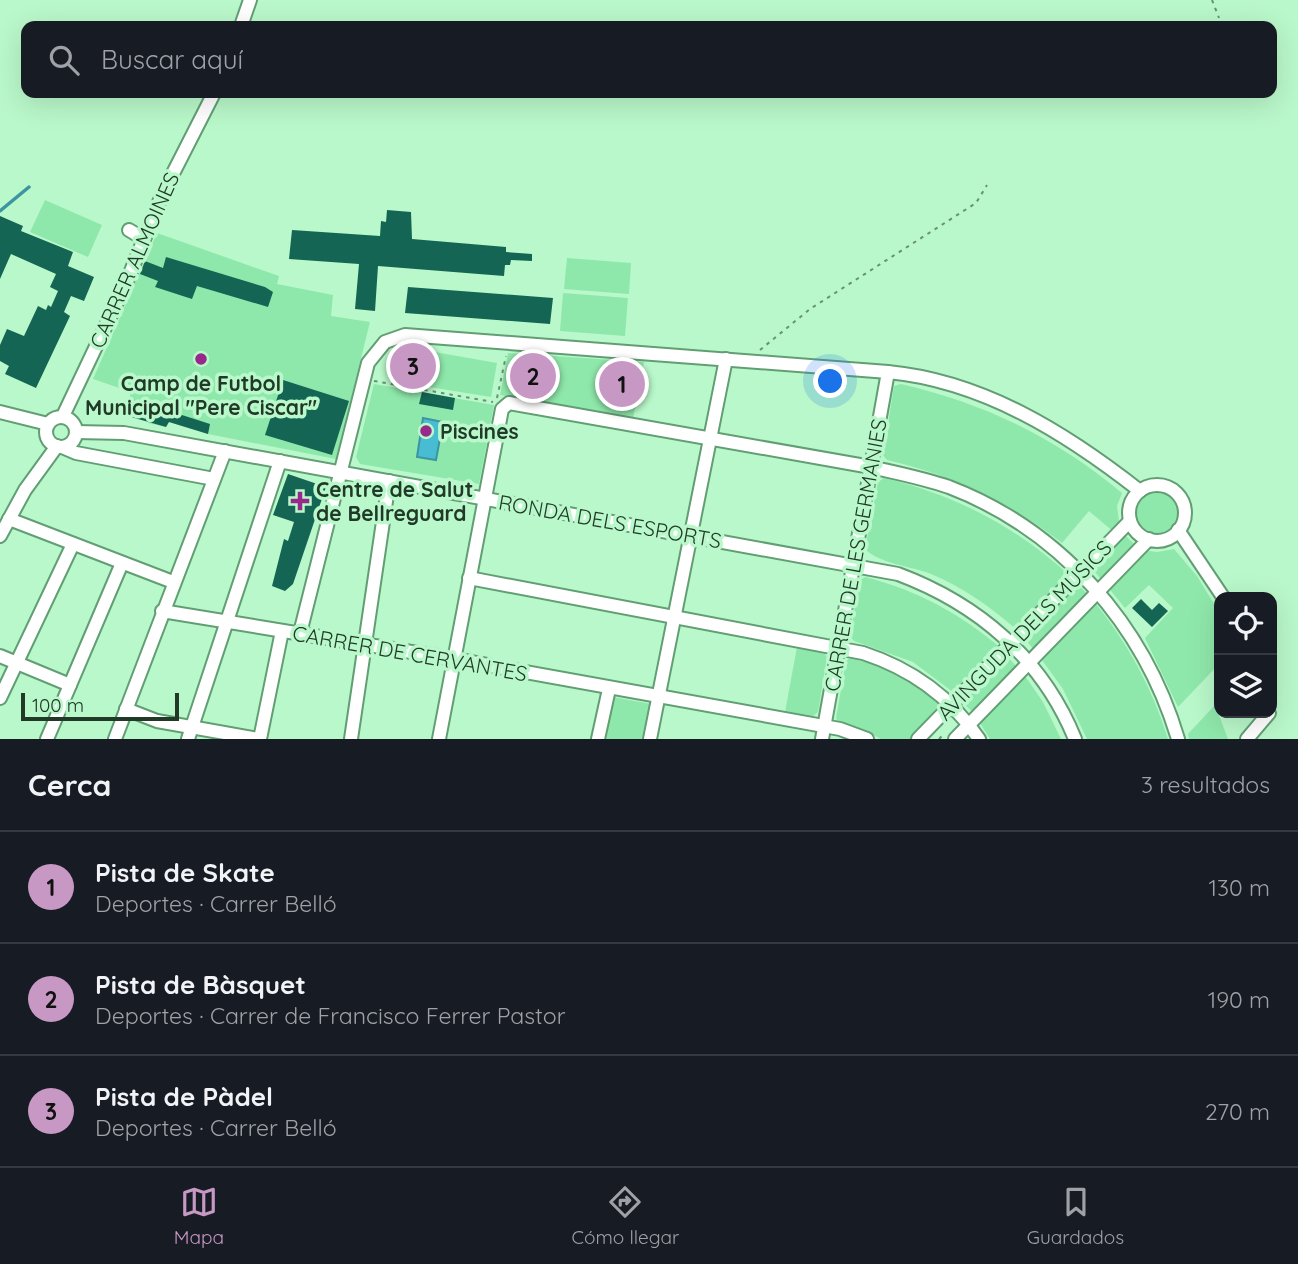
<!DOCTYPE html>
<html lang="es">
<meta charset="utf-8">
<style>
body{margin:0;font-family:Quicksand,sans-serif;background:#242831;color:#f1f3f6}
.controls{position:absolute;right:21px;bottom:21px;display:grid;overflow:hidden;border-radius:14px;box-shadow:0 7px 28px #0002}
.controls button{width:63px;height:63px;display:grid;place-items:center;padding:0;border:0;border-bottom:2px solid #363941;background:#171b24;color:#f1f3f6;font:35px sans-serif}
.scale{position:absolute;left:21px;bottom:18px;width:158px;box-sizing:border-box;padding-left:7px;border:4px solid #213a28;border-top:0;font-size:19px;line-height:24px;white-space:nowrap;color:#213a28;-webkit-text-stroke:5px #b9f8ca;paint-order:stroke}
.you{position:absolute;left:831px;top:382px;width:24px;height:24px;margin:-18px;border:5px solid #fff;border-radius:50%;background:#1a73e8;box-shadow:0 0 0 10px #1a73e833}
.badge{display:grid;place-items:center;width:46px;height:46px;border-radius:50%;background:#c898c5;color:#111;font-size:23px;font-weight:700}
.pin{position:absolute;translate:-50% -50%;border:4px solid #fff;box-shadow:0 2px 7px #0006}
.list{margin:0;padding:0;list-style:none}
h2{display:flex;justify-content:space-between;align-items:center;height:91px;margin:0;padding:0 28px;font-size:30px}
h2 small{font-size:23px;font-weight:400;color:#9ea1a6}
.list li{display:grid;grid-template-columns:46px 1fr auto;gap:21px;align-items:center;box-sizing:border-box;height:112px;padding:0 28px;border-top:2px solid #363941}
.list b{display:block;font-size:26px;white-space:nowrap}
.list p{margin:0;font-size:23px;white-space:nowrap;color:#9ea1a6}
.list em{font-size:23px;font-style:normal;color:#9ea1a6}
.icon{flex:none;width:38px;height:38px;fill:none;stroke:currentColor;stroke-width:2;stroke-linecap:round;stroke-linejoin:round}
.map{position:relative;flex:none;width:1298px;height:739px;overflow:hidden}
.search{position:absolute;background:#171b24;box-shadow:0 7px 28px #0002;left:21px;right:21px;top:21px;height:77px;display:flex;align-items:center;gap:18px;box-sizing:border-box;padding:0 24px;border-radius:14px;color:#9ea1a6;font-size:26px}
.sheet{height:427px;background:#171b24}
nav{display:flex;justify-content:space-around;align-items:center;box-sizing:border-box;height:98px;border-top:2px solid #363941;background:#171b24;font-size:19px;color:#9ea1a6}
nav a{display:grid;justify-items:center;gap:4px}
nav .on{color:#c898c5}
.map>svg:first-child{display:block}
.green{fill:#8fe8ab}
.water{fill:#48bcd3;stroke:#3c95a0;stroke-width:2}
.lines{fill:none;stroke-linecap:round;stroke-linejoin:round}
.stream{stroke:#3c95a0;stroke-width:3.5}
.building{fill:#146553}
.minor-casing{stroke:#629e74;stroke-width:16}
.path{stroke:#679273;stroke-width:2;stroke-dasharray:3.5 5;stroke-linecap:butt}
.minor{stroke:#fff;stroke-width:12}
.poi-dot{fill:#96298a;stroke:#b9f8ca;stroke-width:2.5}
.labels{text-anchor:middle;dominant-baseline:central;stroke-width:7;stroke-linejoin:round;paint-order:stroke}
.street-label{font-size:21px;fill:#213a28;stroke:#b9f8ca}
.poi-label{font-size:21px;font-weight:bold;fill:#213a28;stroke:#b9f8ca;text-anchor:start}
</style>
<div class="map">
<svg width="1298" height="739" viewBox="0 0 1298 739">
<rect width="100%" height="100%" fill="#b9f8ca"/>
<g class="green">
<polygon points="45,200 102,225 88,257 30,232"/>
<polygon points="157,233 279,276 277,284 333,295 331,316 370,322 336,459 208,434 169,422 166,427 148,423 153,405 129,398 131,392 93,379"/>
<polygon points="567,258 631,263 629,294 564,289"/>
<polygon points="563,293 628,298 625,336 560,331"/>
<polygon points="429,351 497,363 491,397 423,386"/>
<polygon points="508,353 644,362 633,418 500,395"/>
<polygon points="374,384 494,405 479,484 360,464 356,457"/>
<path d="M901 384C984 403 1056 438 1122 493L1117 506 1120 528 1115 533 1089 511 1062 543C1009 502 952 475 887 460L883 455 894 386Z"/>
<path d="M884 478C956 495 1017 527 1071 577L1018 631C992 608 963 587 931 574 911 566 880 564 865 549L878 482Z"/>
<circle cx="1157" cy="513" r="21"/>
<polygon points="1123,533 1138,548 1104,582 1090,567"/>
<polygon points="1174,549 1197,576 1219,612 1219,664 1178,707 1145,638 1173,608 1149,585 1125,608 1107,586 1142,550 1157,552"/>
<path d="M865 577C917 590 961 614 1002 649L957 695 913 662 854 641 850 636 859 581Z"/>
<polygon points="1075,581 1090,597 1036,652 1022,636"/>
<path d="M1093 600C1127 642 1152 687 1168 739H1087L1063 689 1039 656Z"/>
<polygon points="797,647 823,651 827,657 818,712 811,718 785,712"/>
<polygon points="1005,654 1019,669 975,715 960,699"/>
<path d="M850 658C888 666 916 682 946 707L914 739H881L862 729 838 722 836 718 846 661Z"/>
<polygon points="1023,673 1043,702 1061,739 990,739 978,720"/>
<polygon points="613,697 651,704 644,739 604,739"/>
<polygon points="1215,705 1228,739 1189,739 1188,734"/>
</g>
<polygon class="water" points="423,418 443,422 436,460 417,457"/>
<g class="lines">
<polyline class="stream" points="0,211 29,187"/>
</g>
<g class="building">
<polygon points="387,210 411,212 412,239 506,247 506,252 532,254 532,261 511,260 510,265 505,265 504,276 378,266 375,311 355,309 359,264 289,259 292,230 380,236 381,221 386,222"/>
<polygon points="0,216 23,226 21,231 73,252 68,266 94,277 84,301 71,296 64,312 70,316 36,388 5,374 9,366 0,361 0,345 7,329 24,336 38,306 46,310 48,305 51,307 58,291 50,287 56,274 11,254 0,279"/>
<polygon points="166,257 265,287 273,292 268,307 197,286 192,299 155,287 158,281 140,274 145,261 163,268"/>
<polygon points="408,287 553,298 550,324 405,313"/>
<polygon points="283,380 349,401 332,455 265,435"/>
<polygon points="422,392 455,398 453,410 419,404"/>
<polygon points="129,398 210,424 208,434 169,422 166,427 124,415"/>
<polygon points="288,474 326,487 293,584 285,591 272,586 284,539 288,541 294,522 273,515"/>
<polygon points="1141,599 1152,610 1159,603 1168,611 1152,627 1132,608"/>
</g>
<g class="lines">
<g class="minor-casing">
<g id="minor">
<polyline points="241,26 250,0"/>
<polyline points="129,230 144,239"/>
<polyline points="0,412 48,424"/>
<polyline points="63,416 127,281 162,195 214,93"/>
<circle cx="61" cy="432" r="15"/>
<path d="M76 432 124 433 898 574C978 604 1042 658 1075 739"/>
<polyline points="62,447 76,453 214,479"/>
<circle cx="1157" cy="513" r="28"/>
<polyline points="9,519 173,582"/>
<polyline points="1178,530 1223,597"/>
<polyline points="0,536 25,490 57,446"/>
<path d="M469 578 863 653C912 669 950 696 979 739"/>
<polyline points="162,611 454,659 840,729 867,739"/>
<path d="M300 633 368 363 385 342 405 335 888 372C983 381 1066 433 1140 491"/>
<polyline points="0,656 70,685"/>
<polyline points="0,698 73,544"/>
<polyline points="126,709 157,721 258,739"/>
<polyline points="47,739 122,563"/>
<polyline points="115,739 225,451"/>
<polyline points="188,739 280,461"/>
<polyline points="260,739 282,631"/>
<polyline points="351,739 389,481"/>
<path d="M439 739 502 409 509 403 871 467C897 473 923 478 949 487 1061 530 1144 625 1178 739"/>
<polyline points="598,739 609,689"/>
<polyline points="650,739 726,359"/>
<polyline points="822,739 888,372"/>
<polyline points="918,739 1130,521"/>
<polyline points="955,739 1149,539"/>
<polyline points="1247,739 1269,713"/>
</g>
</g>
<g class="path">
<polyline points="1212,0 1219,18"/>
<polyline points="760,350 810,309 976,203 987,185"/>
<polyline points="374,381 493,402"/>
<polyline points="497,398 506,356"/>
<polyline points="939,739 944,734"/>
</g>
<use href="#minor" class="minor"/>
</g>
<g class="poi-dot">
<circle cx="201" cy="359" r="7"/>
<circle cx="426" cy="431" r="7"/>
<path d="M296.5 490.5h7v7h7v7h-7v7h-7v-7h-7v-7h7z"/>
</g>
<g class="labels">
<g class="street-label">
<text transform="translate(134 260) rotate(-66)">CARRER ALMOINES</text>
<text transform="translate(610 521) rotate(10)">RONDA DELS ESPORTS</text>
<text transform="translate(855 555) rotate(-80)">CARRER DE LES GERMANIES</text>
<text transform="translate(1024 630) rotate(-46)">AVINGUDA DELS MÚSICS</text>
<text transform="translate(410 653) rotate(10)">CARRER DE CERVANTES</text>
</g>
<g class="poi-label">
<text x="201" y="383" text-anchor="middle">Camp de Futbol<tspan x="201" dy="24">Municipal "Pere Ciscar"</tspan></text>
<text x="440" y="431">Piscines</text>
<text x="316" y="489">Centre de Salut<tspan x="316" dy="24">de Bellreguard</tspan></text>
</g>
</g>
</svg>
<div class="controls">
<button><svg class="icon" aria-label="locate" viewBox="0 0 24 24"><circle cx="12" cy="12" r="6"/><path d="M12 2v4M12 18v4M2 12h4M18 12h4"/></svg></button>
<button><svg class="icon" aria-label="layers" viewBox="0 0 24 24"><path d="M12 4l9 5-9 5-9-5zM3 14l9 5 9-5"/></svg></button>
</div>
<div class="scale">100 m</div>
<div class="you"></div>
<div class="pin badge" style="left:622px;top:384px">1</div>
<div class="pin badge" style="left:533px;top:376px">2</div>
<div class="pin badge" style="left:413px;top:366px">3</div>
<div class="search"><svg class="icon" aria-label="search" viewBox="0 0 24 24"><circle cx="10" cy="10" r="6"/><path d="M15 15l6 6"/></svg>Buscar aquí</div>
</div>
<section class="sheet">
<h2>Cerca<small>3 resultados</small></h2>
<ul class="list">
<li><span class="badge">1</span><div><b>Pista de Skate</b><p>Deportes · Carrer Belló</p></div><em>130 m</em></li>
<li><span class="badge">2</span><div><b>Pista de Bàsquet</b><p>Deportes · Carrer de Francisco Ferrer Pastor</p></div><em>190 m</em></li>
<li><span class="badge">3</span><div><b>Pista de Pàdel</b><p>Deportes · Carrer Belló</p></div><em>270 m</em></li>
</ul>
</section>
<nav>
<a class="on"><svg class="icon" aria-label="map" viewBox="0 0 24 24"><path d="M3 6l6-2 6 2 6-2v14l-6 2-6-2-6 2zM9 4v14M15 6v14"/></svg>Mapa</a>
<a><svg class="icon" aria-label="directions" viewBox="0 0 24 24"><path d="M12 3l9 9-9 9-9-9zM9 14v-3h6M13 9l2 2-2 2"/></svg>Cómo llegar</a>
<a><svg class="icon" aria-label="saved" viewBox="0 0 24 24"><path d="M7 4h10v16l-5-4-5 4z"/></svg>Guardados</a>
</nav>
